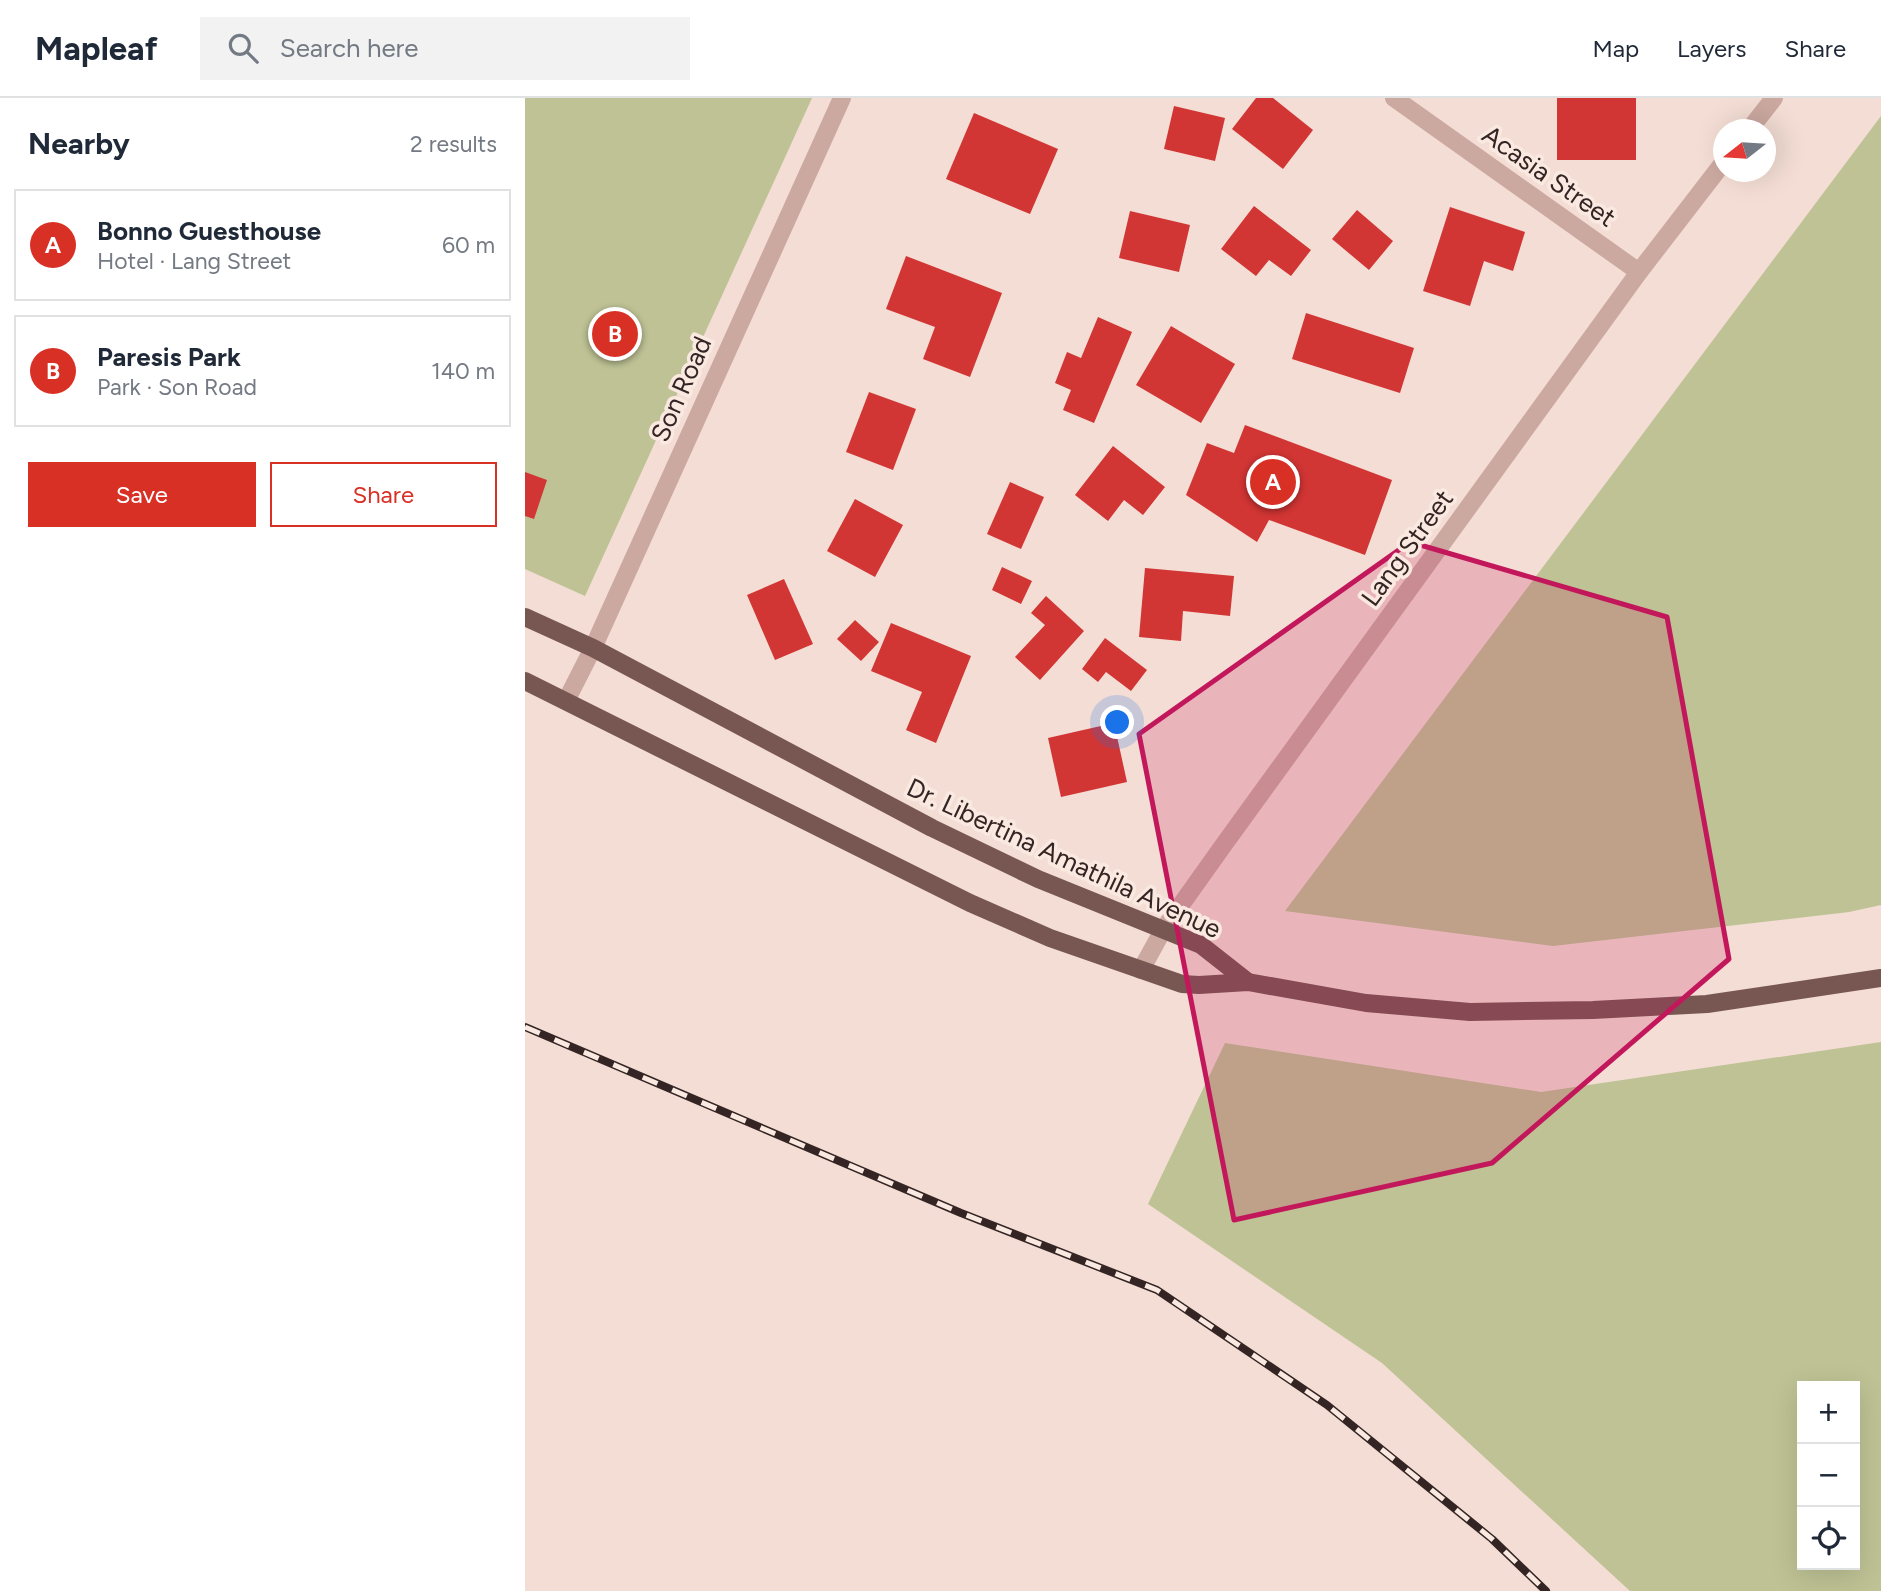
<!DOCTYPE html>
<meta charset="utf-8">
<style>
body{margin:0;font-family:Figtree,sans-serif;background:#f2f2f3;color:#1f2937}
.controls{position:absolute;right:21px;bottom:21px;display:grid;overflow:hidden;border-radius:0px;box-shadow:0 7px 28px #0002}
.controls button{width:63px;height:63px;display:grid;place-items:center;padding:0;border:0;border-bottom:2px solid #e0e1e3;background:#fff;color:#1f2937;font:35px sans-serif}
.compass{position:absolute;left:1188px;top:21px;width:63px;height:63px;border-radius:50%;background:#fff;box-shadow:0 7px 28px #0002;rotate:253deg}
.you{position:absolute;left:593px;top:625px;width:24px;height:24px;margin:-18px;border:5px solid #fff;border-radius:50%;background:#1a73e8;box-shadow:0 0 0 10px #1a73e833}
.badge{display:grid;place-items:center;width:46px;height:46px;border-radius:50%;background:#d93025;color:#fff;font-size:23px;font-weight:700}
.pin{position:absolute;translate:-50% -50%;border:4px solid #fff;box-shadow:0 2px 7px #0006}
.list{margin:0;padding:0;list-style:none}
h2{display:flex;justify-content:space-between;align-items:center;height:91px;margin:0;padding:0 28px;font-size:30px}
h2 small{font-size:23px;font-weight:400;color:#747a83}
.list li{display:grid;grid-template-columns:46px 1fr auto;gap:21px;align-items:center;box-sizing:border-box;height:112px;margin:0 14px 14px;padding:0 14px;border:2px solid #e0e1e3;border-radius:0px}
.list b{display:block;font-size:26px;white-space:nowrap}
.list p{margin:0;font-size:23px;white-space:nowrap;color:#747a83}
.list em{font-size:23px;font-style:normal;color:#747a83}
.actions{display:flex;gap:14px;padding:21px 28px}
.actions a{flex:1;padding:16px 0;border:2px solid #d93025;border-radius:0px;text-align:center;font-size:24px;color:#d93025}
.actions .main{background:#d93025;color:#fff}
.icon{flex:none;width:38px;height:38px;fill:none;stroke:currentColor;stroke-width:2;stroke-linecap:round;stroke-linejoin:round}
.map{position:relative;flex:none;width:1356px;height:1493px;overflow:hidden}
header{display:flex;align-items:center;gap:42px;box-sizing:border-box;height:98px;padding:0 35px;background:#fff;border-bottom:2px solid #e0e1e3}
header strong{font-size:33px}
nav{display:flex;gap:38px;margin-inline-start:auto;font-size:24px}
.search{width:490px;height:63px;background:#f2f2f3;display:flex;align-items:center;gap:18px;box-sizing:border-box;padding:0 24px;border-radius:0px;color:#747a83;font-size:26px}
main{display:flex}
aside{flex:1;background:#fff}
.map>svg:first-child{display:block}
.green{fill:#bec294;fill-rule:evenodd}
.building{fill:#d13534}
.lines{fill:none;stroke-linecap:round;stroke-linejoin:round}
.minor{stroke:#cba9a0;stroke-width:18}
.major{stroke:#785753;stroke-width:18}
.rail-casing{stroke:#342524;stroke-width:8}
.rail{stroke:#fae9e1;stroke-width:5;stroke-dasharray:16;stroke-linecap:butt}
.marked{fill:#c2185b;fill-opacity:0.2;stroke:#c2185b;stroke-width:5;stroke-linejoin:round}
.labels{text-anchor:middle;dominant-baseline:central;stroke-width:7;stroke-linejoin:round;paint-order:stroke}
.street-label{font-size:26px;fill:#342524;stroke:#fae9e1}
</style>
<header>
<strong>Mapleaf</strong>
<div class="search"><svg class="icon" aria-label="search" viewBox="0 0 24 24"><circle cx="10" cy="10" r="6"/><path d="M15 15l6 6"/></svg>Search here</div>
<nav><a>Map</a><a>Layers</a><a>Share</a></nav>
</header>
<main>
<aside>
<h2>Nearby<small>2 results</small></h2>
<ul class="list">
<li><span class="badge">A</span><div><b>Bonno Guesthouse</b><p>Hotel · Lang Street</p></div><em>60 m</em></li>
<li><span class="badge">B</span><div><b>Paresis Park</b><p>Park · Son Road</p></div><em>140 m</em></li>
</ul>
<div class="actions"><a class="main">Save</a><a>Share</a></div>
</aside>
<div class="map">
<svg width="1356" height="1493" viewBox="0 0 1356 1493">
<rect width="100%" height="100%" fill="#f3ddd4"/>
<g class="green">
<polygon points="0,0 287,0 60,498 0,471"/>
<polygon points="1356,18 1356,807 1324,814 1028,848 760,813"/>
<path d="M1356 944V1493H1105L857 1265 623 1106 700 945 1016 994ZM1330 1288V1467H1277V1288Z"/>
</g>
<g class="building">
<polygon points="731,0 748,0 788,32 758,71 707,31"/>
<rect x="1032" y="0" width="79" height="62"/>
<polygon points="649,8 700,20 690,63 639,51"/>
<polygon points="449,15 533,51 505,116 421,81"/>
<polygon points="729,108 786,152 766,178 744,162 731,178 696,151"/>
<polygon points="925,109 1000,134 988,173 959,163 945,208 898,193"/>
<polygon points="832,112 868,143 844,172 807,141"/>
<polygon points="605,113 665,127 654,174 594,160"/>
<polygon points="381,158 477,195 445,279 398,261 410,229 361,211"/>
<polygon points="781,215 889,250 875,295 767,261"/>
<polygon points="573,219 607,234 569,325 538,312 546,292 530,285 542,254 556,260"/>
<polygon points="646,228 710,266 676,325 611,287"/>
<polygon points="344,294 391,311 368,372 321,354"/>
<polygon points="720,327 867,382 840,457 744,422 732,444 661,397 682,345 709,355"/>
<polygon points="588,348 640,389 618,417 599,402 583,423 550,397"/>
<polygon points="0,374 22,382 9,421 0,418"/>
<polygon points="485,384 519,399 496,451 462,436"/>
<polygon points="330,401 378,427 350,479 302,453"/>
<polygon points="477,469 507,483 496,506 467,492"/>
<polygon points="620,470 709,478 705,518 658,513 656,543 614,539"/>
<polygon points="259,481 288,546 250,562 222,497"/>
<polygon points="521,498 559,533 515,582 490,559 520,527 506,515"/>
<polygon points="330,522 354,544 336,563 312,541"/>
<polygon points="366,525 446,558 411,645 381,632 397,594 346,573"/>
<polygon points="580,540 622,572 606,593 581,574 573,584 557,571"/>
<polygon points="589,625 602,684 536,699 523,640"/>
</g>
<g class="lines">
<g class="minor">
<polyline points="869,0 1114,174"/>
<polyline points="1224,32 1249,0"/>
<polyline points="41,603 68,550 317,0"/>
<polyline points="616,872 638,832 700,745 1114,174 1198,65"/>
</g>
<g class="major">
<polyline points="0,519 68,550 407,730 513,781 676,847 723,884"/>
<polyline points="0,583 445,805 525,840 657,886 674,887 723,884 841,905 945,914 1068,912 1182,906 1356,880"/>
</g>
<g class="rail-casing">
<polyline id="rail" points="0,929 436,1115 632,1192 802,1307 967,1441 1021,1493"/>
</g>
<use href="#rail" class="rail"/>
</g>
<path class="marked" d="M885 444 1142 519 1204 861 967 1065 709 1122 614 636Z"/>
<g class="labels">
<g class="street-label">
<text transform="translate(1024 78) rotate(35)">Acasia Street</text>
<text transform="translate(156 291) rotate(-66)">Son Road</text>
<text transform="translate(882 450) rotate(-54)">Lang Street</text>
<text transform="translate(539 760) rotate(25)">Dr. Libertina Amathila Avenue</text>
</g>
</g>
</svg>
<div class="controls">
<button>+</button>
<button>−</button>
<button><svg class="icon" aria-label="locate" viewBox="0 0 24 24"><circle cx="12" cy="12" r="6"/><path d="M12 2v4M12 18v4M2 12h4M18 12h4"/></svg></button>
</div>
<svg class="compass" viewBox="-18 -18 36 36"><path d="M0-13l5 13h-10z" fill="#e53935"/><path d="M0 13l5-13h-10z" fill="#747a83"/></svg>
<div class="you"></div>
<div class="pin badge" style="left:748px;top:384px">A</div>
<div class="pin badge" style="left:90px;top:236px">B</div>
</div>
</main>
